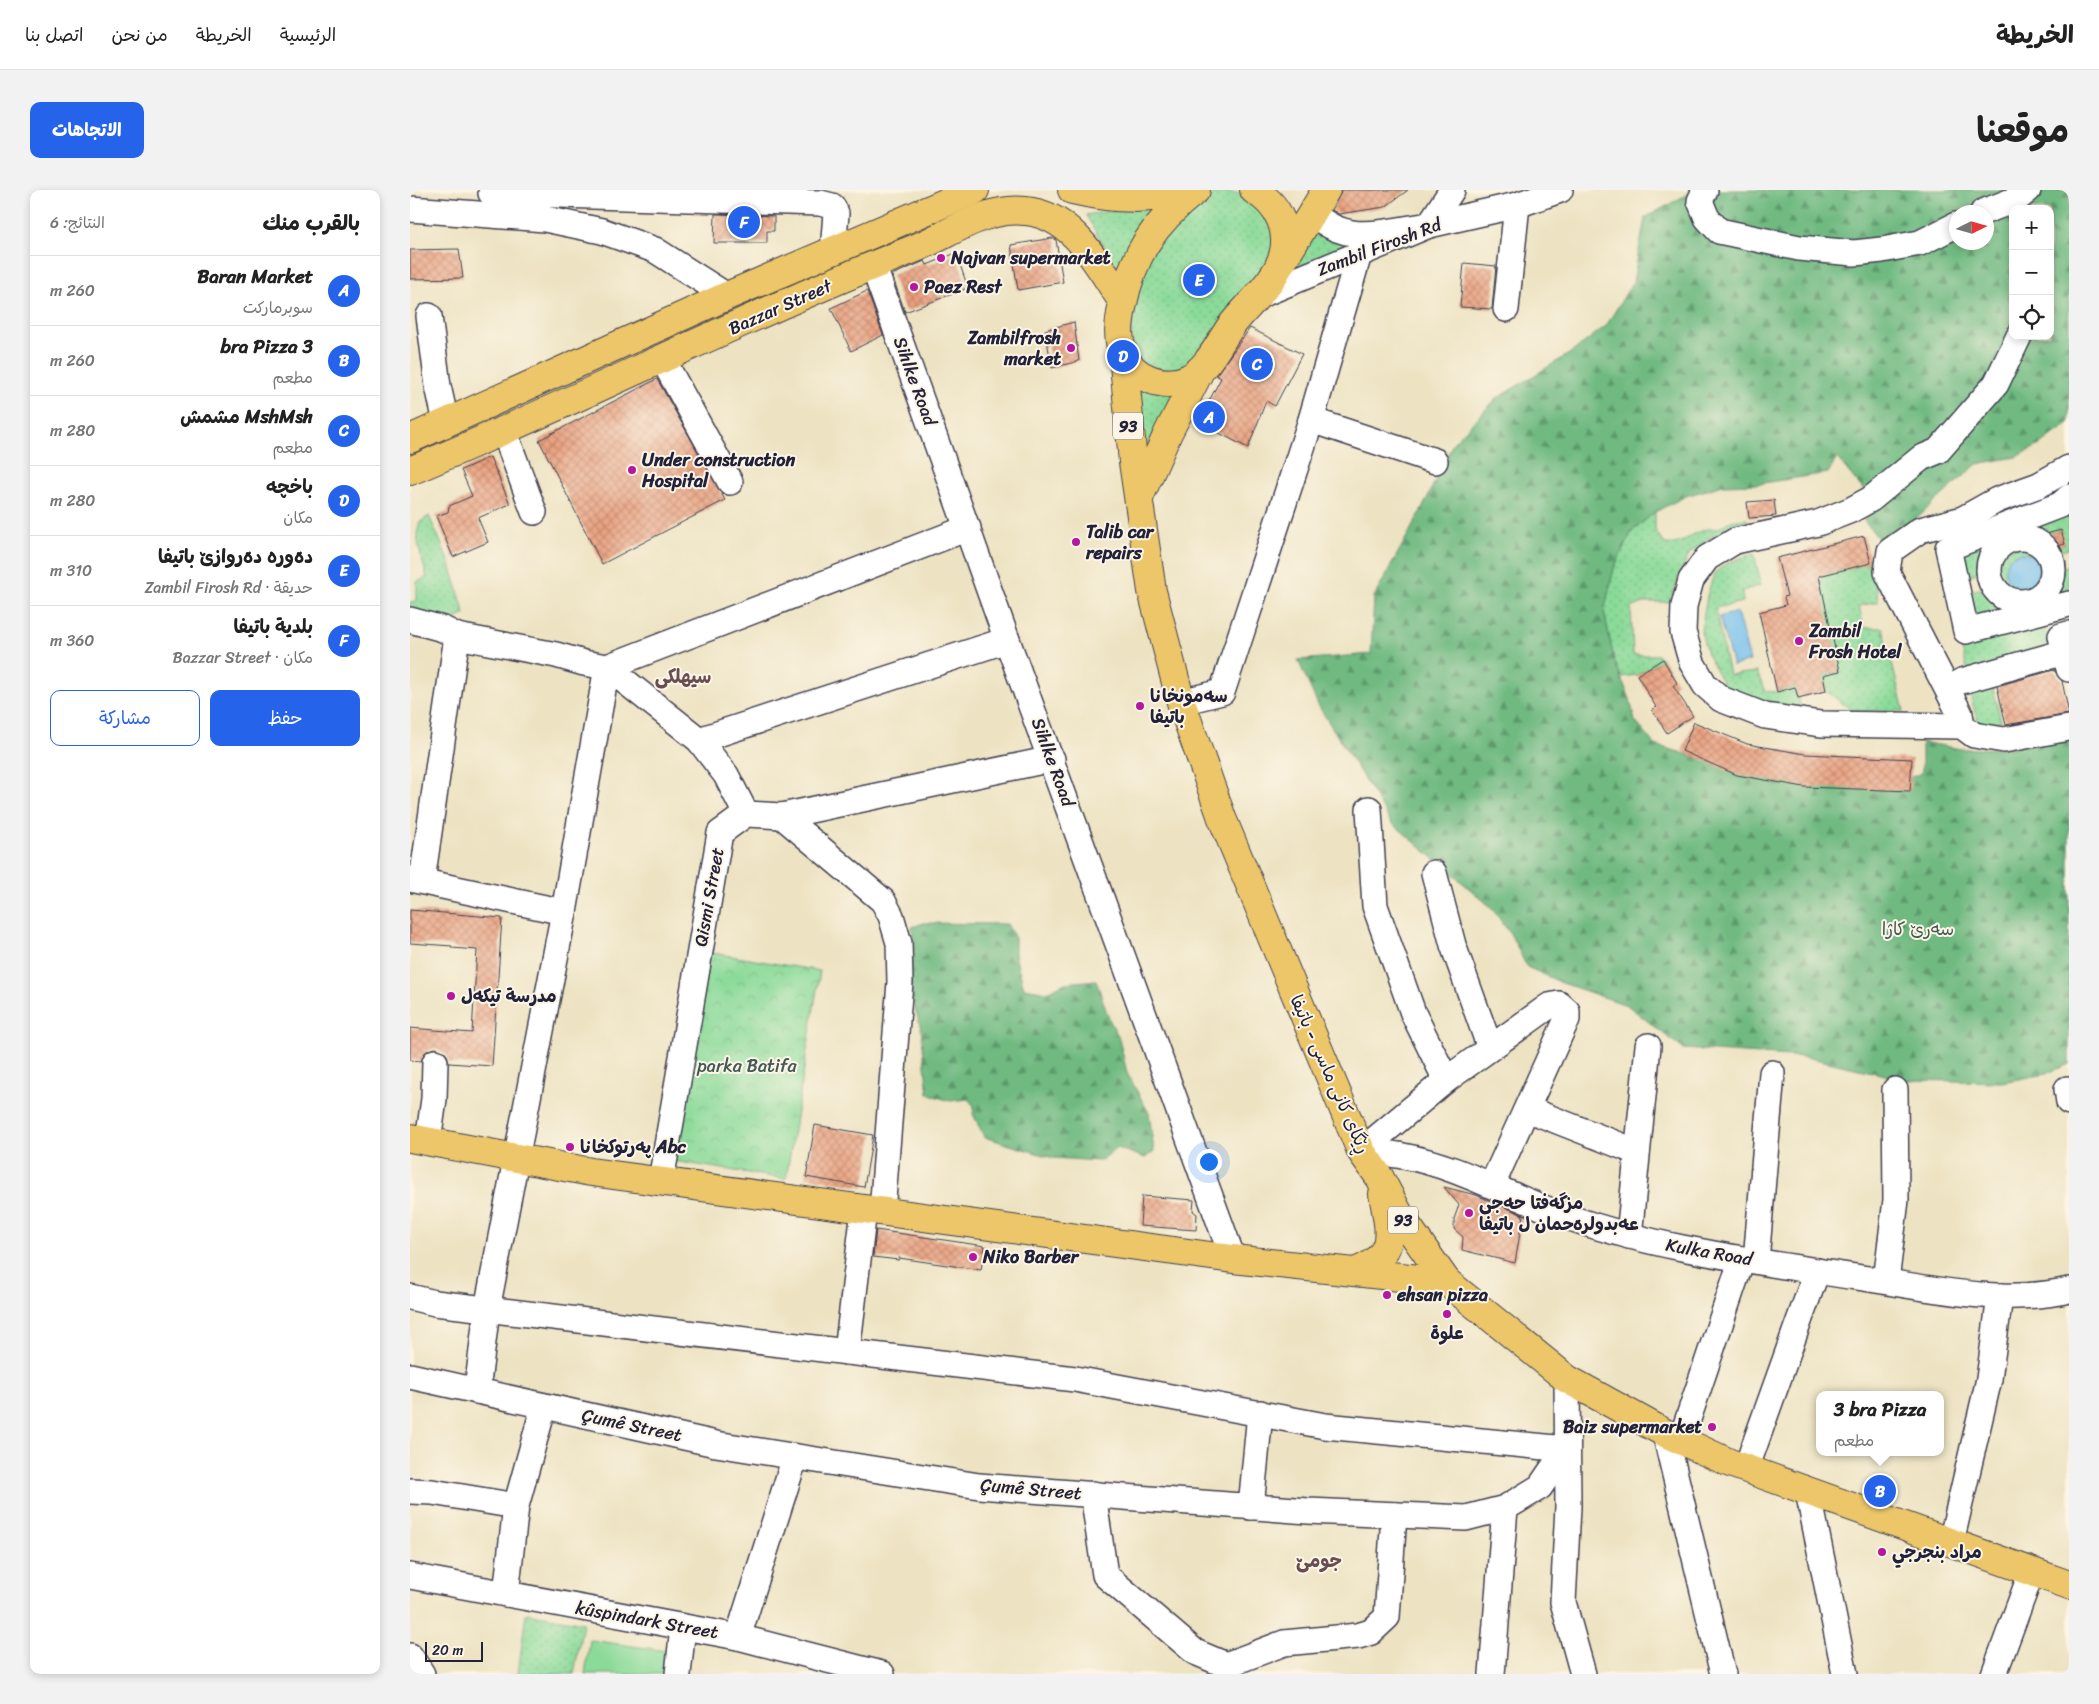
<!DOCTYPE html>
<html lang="ar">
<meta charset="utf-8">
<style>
body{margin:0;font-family:Sriracha,"Playpen Sans Arabic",sans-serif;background:#f2f2f2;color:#222;direction:rtl}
.controls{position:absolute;right:15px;top:15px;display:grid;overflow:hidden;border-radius:10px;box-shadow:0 2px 8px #0003}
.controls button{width:45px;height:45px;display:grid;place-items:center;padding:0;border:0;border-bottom:1px solid #e0e0e0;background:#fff;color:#222;font:25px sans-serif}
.compass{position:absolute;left:1539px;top:15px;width:45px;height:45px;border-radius:50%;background:#fff;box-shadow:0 2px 8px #0003;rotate:85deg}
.scale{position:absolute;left:15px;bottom:12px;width:58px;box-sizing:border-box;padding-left:5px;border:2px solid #22223b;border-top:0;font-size:14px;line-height:18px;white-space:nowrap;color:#22223b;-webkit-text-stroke:4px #fcf5e5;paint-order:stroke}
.you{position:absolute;left:798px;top:971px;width:18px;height:18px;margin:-12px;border:4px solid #fff;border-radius:50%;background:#1a73e8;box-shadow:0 0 0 8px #1a73e833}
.badge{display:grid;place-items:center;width:32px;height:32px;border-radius:50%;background:#2563eb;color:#fff;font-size:16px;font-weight:700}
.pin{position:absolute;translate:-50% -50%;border:2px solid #fff;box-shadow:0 1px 5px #0006}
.popup{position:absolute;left:1406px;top:1201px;width:128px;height:65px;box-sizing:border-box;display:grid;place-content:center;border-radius:10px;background:#fff;filter:drop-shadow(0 1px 4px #0005);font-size:16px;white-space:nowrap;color:#767676}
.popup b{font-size:19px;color:#222}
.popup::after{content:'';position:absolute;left:50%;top:100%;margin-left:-10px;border:10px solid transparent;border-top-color:#fff}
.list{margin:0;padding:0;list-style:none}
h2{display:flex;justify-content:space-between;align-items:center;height:65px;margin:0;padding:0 20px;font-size:21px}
h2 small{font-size:16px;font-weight:400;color:#767676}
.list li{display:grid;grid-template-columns:32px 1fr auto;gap:15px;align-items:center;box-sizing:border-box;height:70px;padding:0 20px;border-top:1px solid #e0e0e0}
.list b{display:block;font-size:19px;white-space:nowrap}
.list p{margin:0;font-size:16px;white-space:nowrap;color:#767676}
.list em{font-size:16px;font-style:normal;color:#767676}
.actions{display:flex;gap:10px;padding:15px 20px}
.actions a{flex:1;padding:11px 0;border:1px solid #2563eb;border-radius:10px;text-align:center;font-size:18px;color:#2563eb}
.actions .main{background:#2563eb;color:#fff}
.icon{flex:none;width:28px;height:28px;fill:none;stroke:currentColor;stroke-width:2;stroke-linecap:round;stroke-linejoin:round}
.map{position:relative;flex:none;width:1659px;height:1484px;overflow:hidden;direction:ltr;border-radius:10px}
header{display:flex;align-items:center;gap:30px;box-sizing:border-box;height:70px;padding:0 25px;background:#fff;border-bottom:1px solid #e0e0e0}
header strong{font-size:24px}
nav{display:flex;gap:28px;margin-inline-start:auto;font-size:18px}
.intro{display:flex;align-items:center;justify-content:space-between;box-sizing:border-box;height:120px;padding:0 30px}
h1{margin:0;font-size:35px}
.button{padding:12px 22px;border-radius:10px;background:#2563eb;color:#fff;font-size:18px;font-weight:700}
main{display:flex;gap:30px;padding:0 30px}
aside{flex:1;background:#fff;border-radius:10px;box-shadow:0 2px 8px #0003}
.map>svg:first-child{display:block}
.grass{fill:url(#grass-dots);stroke:#567e6a}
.forest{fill:url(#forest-firs);stroke:#486e5e;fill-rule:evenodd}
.park{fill:url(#park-crowns);stroke:#567e6a}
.pitch{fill:#8ada99;stroke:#567e6a}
.water{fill:#73bfed;stroke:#4a7094}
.building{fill:url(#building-cross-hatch)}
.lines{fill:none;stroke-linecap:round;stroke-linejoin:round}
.minor-casing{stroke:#403f4f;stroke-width:28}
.major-casing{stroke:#403f4f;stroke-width:30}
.highway-casing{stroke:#403f4f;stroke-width:30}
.minor{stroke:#fff;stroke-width:25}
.major{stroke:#ecc669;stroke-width:28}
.highway{stroke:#ecc669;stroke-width:28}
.poi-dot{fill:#b5179e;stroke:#fcf5e5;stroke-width:2}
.labels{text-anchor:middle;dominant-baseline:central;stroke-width:4;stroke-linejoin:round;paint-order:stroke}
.shield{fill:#fcf5e5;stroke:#63616e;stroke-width:1}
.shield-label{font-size:16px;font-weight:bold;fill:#22223b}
.street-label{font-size:18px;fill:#22223b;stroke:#fcf5e5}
.poi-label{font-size:18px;font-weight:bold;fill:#22223b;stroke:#fcf5e5;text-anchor:start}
.park-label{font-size:18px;fill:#415957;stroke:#fcf5e5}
.neighbourhood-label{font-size:19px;font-weight:bold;fill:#684e53;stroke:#fcf5e5}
</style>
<header>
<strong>الخريطة</strong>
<nav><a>الرئيسية</a><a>الخريطة</a><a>من نحن</a><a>اتصل بنا</a></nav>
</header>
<div class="intro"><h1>موقعنا</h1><a class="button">الاتجاهات</a></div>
<main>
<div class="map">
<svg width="1659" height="1484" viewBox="0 0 1659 1484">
<defs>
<pattern id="grass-dots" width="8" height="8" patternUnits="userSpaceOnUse" patternTransform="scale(1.25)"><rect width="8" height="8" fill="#8ada99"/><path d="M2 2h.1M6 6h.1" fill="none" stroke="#77bb85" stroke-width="1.8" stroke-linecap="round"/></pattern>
<pattern id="forest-firs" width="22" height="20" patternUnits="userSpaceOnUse" patternTransform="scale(1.25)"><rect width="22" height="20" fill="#6fba81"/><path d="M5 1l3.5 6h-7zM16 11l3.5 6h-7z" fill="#5b976b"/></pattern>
<pattern id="park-crowns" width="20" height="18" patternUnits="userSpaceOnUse" patternTransform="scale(1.25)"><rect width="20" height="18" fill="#8ada99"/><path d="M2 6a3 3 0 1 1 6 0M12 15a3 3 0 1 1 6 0" fill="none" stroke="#77bb85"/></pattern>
<pattern id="building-cross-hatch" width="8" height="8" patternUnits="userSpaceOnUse" patternTransform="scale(1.25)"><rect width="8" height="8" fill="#eaa07f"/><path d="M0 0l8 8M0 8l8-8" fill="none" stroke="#bd8269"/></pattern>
</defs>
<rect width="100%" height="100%" fill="#fcf5e5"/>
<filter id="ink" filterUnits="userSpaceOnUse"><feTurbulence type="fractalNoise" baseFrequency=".02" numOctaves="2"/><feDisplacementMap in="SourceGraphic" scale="10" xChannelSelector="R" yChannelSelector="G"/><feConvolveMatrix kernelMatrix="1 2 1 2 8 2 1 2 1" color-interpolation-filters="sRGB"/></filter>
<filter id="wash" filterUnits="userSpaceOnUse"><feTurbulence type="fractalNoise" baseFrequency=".0096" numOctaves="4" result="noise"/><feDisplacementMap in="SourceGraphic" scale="20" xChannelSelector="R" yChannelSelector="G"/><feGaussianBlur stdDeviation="1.12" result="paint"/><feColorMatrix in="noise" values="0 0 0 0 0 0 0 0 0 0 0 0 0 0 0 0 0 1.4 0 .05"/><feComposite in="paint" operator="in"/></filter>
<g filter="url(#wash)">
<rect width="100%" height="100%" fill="#ede3c3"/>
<g class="grass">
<polygon points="812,2 837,4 867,34 861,76 785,173 766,183 731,173 721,147 720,119 736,68 784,12"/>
<polygon points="755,12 710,84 676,25"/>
<polygon points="902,36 952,52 872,88"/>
<polygon points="721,190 765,201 731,272"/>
<path d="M1245 322V340L1255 354C1277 357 1283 336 1307 339L1320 331 1337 329 1340 333 1300 347 1279 364 1259 412H1236L1221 418 1223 465H1248L1253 469 1227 485 1211 487 1204 470 1194 421 1204 378 1222 341Z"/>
<polygon points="1659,323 1659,359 1643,363 1641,358 1655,354 1650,340 1637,344 1639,352 1608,343"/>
<polygon points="19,326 39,371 55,424 42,431 0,422 0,412 7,411 7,392 17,387 9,359 7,343 10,332"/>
<polygon points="1586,353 1577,362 1572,381 1550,389 1545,362"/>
<circle cx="1611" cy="380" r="24"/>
<polygon points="1344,363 1351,395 1332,401 1333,412 1305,418 1319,485 1347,482 1355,501 1367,502 1385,497 1391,518 1361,515 1315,497 1297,464 1291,441 1297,406 1304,383 1317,373"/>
<polygon points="1461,373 1465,384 1468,412 1449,416 1454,438 1473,438 1494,521 1443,521 1416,501 1413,485 1430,481 1393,402 1414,385"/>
<polygon points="1659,375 1659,407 1635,408 1641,402 1649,379"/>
<polygon points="1578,397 1587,409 1610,418 1566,433 1555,402"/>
<polygon points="1632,429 1641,461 1558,483 1550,451"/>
<polygon points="1580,487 1591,531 1569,537 1557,493"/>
<polygon points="116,1423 173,1433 164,1484 108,1484"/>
</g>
<g class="forest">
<path d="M1280 0H1659V233L1628 256 1606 267 1567 274 1495 339 1469 349 1454 331 1469 310 1461 309 1427 268 1418 283 1347 294 1313 295 1276 306 1245 322 1222 341 1204 378 1194 421 1204 470 1220 509 1225 531 1245 555 1335 581 1493 590 1512 583V552L1551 559 1590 558 1659 550V874L1636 884 1592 892 1497 890 1396 867 1273 859 1217 815 1152 793 1117 777 1101 745 1081 717 981 632 908 515 888 470 961 464 964 407 1013 317 1043 253 1086 209 1162 162 1196 136 1223 92 1235 28 1276 5ZM1603 19H1640V146H1603ZM1546 22H1576V52H1546Z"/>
<polygon points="514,733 597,734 605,748 605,766 614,798 637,802 655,793 686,790 699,829 709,848 717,883 739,923 744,961 735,968 707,958 690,971 643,968 574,947 563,924 564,916 558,909 540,911 518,904 511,838 502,809 500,784 504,764 502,737"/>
</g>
<polygon class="park" points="297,762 410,781 376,989 263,971"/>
<polygon class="pitch" points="180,1450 257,1461 254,1484 175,1484"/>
<g class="water">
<circle cx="1612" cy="380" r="17"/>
<polygon points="1327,422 1340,471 1323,476 1309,427"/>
</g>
<g id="blocks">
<g class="building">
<polygon points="932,0 998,0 975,17 929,24 922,20"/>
<polygon points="305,24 364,26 364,41 357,41 357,53 304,53"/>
<polygon points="643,48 646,50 653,92 608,100 601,55"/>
<polygon points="49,59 53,88 0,89 0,60"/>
<polygon points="546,63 558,98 495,122 482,85 515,71 517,75"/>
<polygon points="1054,73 1086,76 1082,119 1050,117"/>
<polygon points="457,101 473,145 441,161 421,118"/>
<polygon points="664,132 669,171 642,178 635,140"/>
<polygon points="840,138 892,164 865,216 856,211 838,258 788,232 811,188 806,185"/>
<polygon points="247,189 315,310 192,374 129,250"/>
<polygon points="80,267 100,314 68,328 78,352 43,367 26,326 38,322 39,316 62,306 51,280"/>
<polygon points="1364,310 1366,326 1339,328 1337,312"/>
<polygon points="1651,340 1655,354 1641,358 1636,344"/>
<polygon points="1454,346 1461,373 1409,386 1430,481 1413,485 1416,501 1388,508 1385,497 1367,502 1349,422 1376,415 1374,407 1377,406 1367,368"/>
<polygon points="1253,469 1267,493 1263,496 1283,526 1257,543 1242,520 1246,517 1227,485"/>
<polygon points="1644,480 1652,491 1659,524 1596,535 1587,496"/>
<polygon points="1284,532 1337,554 1395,564 1502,569 1500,601 1394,597 1327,585 1272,561"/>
<polygon points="0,720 92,728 82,876 39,873 37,865 26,858 18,860 11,871 0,870 0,838 62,843 67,760 42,758 42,756 0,753"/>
<polygon points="405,935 463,945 454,997 396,987"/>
<polygon points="1034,997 1066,1005 1113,1025 1105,1073 1052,1060 1053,1047 1044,1039 1044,1029 1049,1015"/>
<polygon points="732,1006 784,1010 783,1021 787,1024 786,1040 730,1036"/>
<polygon points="466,1040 575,1056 571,1080 489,1068 489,1070 463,1067"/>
</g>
</g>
</g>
<g filter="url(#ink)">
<use href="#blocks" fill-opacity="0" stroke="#403f4f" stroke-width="1"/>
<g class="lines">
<g class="minor-casing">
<g id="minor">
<polyline points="1295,0 1290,11 1297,28 1309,41 1389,58 1444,63 1472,60 1510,53 1546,35"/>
<polyline points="81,3 410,13 422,16 426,23 423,62"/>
<polyline points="0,19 135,29 192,41 245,60 317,106"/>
<path d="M902 22C936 57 977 41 1019 35L1042 0"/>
<polyline points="1573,22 1607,9 1618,0"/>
<polyline points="463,75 597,450 823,1069"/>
<polyline points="848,106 1019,35 1107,15 1150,0"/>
<polyline points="1096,119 1107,15"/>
<polyline points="19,126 28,196 36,232"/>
<polyline points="1609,146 1586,194 1528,261 1511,268 1461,309 1441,320 1408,333 1325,351 1297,368 1281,390 1274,416 1273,442 1282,473 1295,495 1311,509 1355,526 1411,534 1552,536 1564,545 1594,550 1659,538"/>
<polyline points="252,168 320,292"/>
<polyline points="901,230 1025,271"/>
<polyline points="94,241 124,322"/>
<polyline points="1659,307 1650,315 1538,358 1556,441 1659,414"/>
<circle cx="1611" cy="380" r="32"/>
<polyline points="0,430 33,439 47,446 146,465 174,473 197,477 289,550 316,585 336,624"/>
<polyline points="1659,444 1651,446 1659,479"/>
<polyline points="1552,491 1655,462"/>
<polyline points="771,512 812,502 901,230 949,64"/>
<polyline points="1552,536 1550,524 1477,382 1480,361 1510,340 1553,329 1587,310 1629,295 1659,278"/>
<polyline points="289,550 597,450"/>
<polyline points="959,619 965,716 1003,823 1036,890"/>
<polyline points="372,626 473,711 481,726 489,753 490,792 472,1022"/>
<polyline points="1024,683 1043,755 1080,858"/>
<polyline points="0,689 154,722"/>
<polyline points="12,691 47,446"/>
<polyline points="1657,899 1659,912"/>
<polyline points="1117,919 1227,962"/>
<polyline points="18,952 24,909 25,872"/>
<path d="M951 961C965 963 979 963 993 966 1044 975 1092 1002 1141 1021 1238 1058 1343 1071 1446 1087 1515 1097 1589 1116 1659 1100"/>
<polyline points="951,961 1036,890 1139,816 1149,814 1157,821 1157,829 1082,995"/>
<polyline points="251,991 310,643 336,624 372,626 642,569"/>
<polyline points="1219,1046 1238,856"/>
<polyline points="1346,1071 1362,883"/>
<polyline points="1476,1091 1486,1010 1485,900"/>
<polyline points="0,1107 25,1113 665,1189 915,1236 1156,1259"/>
<polyline points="437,1162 454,1020"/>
<polyline points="0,1186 306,1254 569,1296 898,1321 1056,1328 1095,1318 1130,1297 1156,1259"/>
<polyline points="1157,1189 1158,1317 1153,1412 1173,1484"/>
<polyline points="67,1201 77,1119 154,722 197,477 558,338"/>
<polyline points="1255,1243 1313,1484"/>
<polyline points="1271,1250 1332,1069"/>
<polyline points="1336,1279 1407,1081"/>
<polyline points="0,1301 22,1302 106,1316"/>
<polyline points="1398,1301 1435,1484"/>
<polyline points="683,1304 695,1385 785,1462 816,1475 818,1484"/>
<polyline points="841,1317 850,1223"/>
<polyline points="1541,1352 1579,1189 1590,1106"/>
<polyline points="0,1386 328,1447 472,1484"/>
<polyline points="96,1404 106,1316 134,1216"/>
<polyline points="328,1447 385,1267"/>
<polyline points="0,1466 12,1484"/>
<polyline points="816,1475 874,1453 948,1446 961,1442 977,1427 984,1325"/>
<polyline points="268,1484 273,1437"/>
<polyline points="1082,1484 1095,1318"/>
<polyline points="1584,1484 1622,1381"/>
</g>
</g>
<g class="major-casing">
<g id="major">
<polyline points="713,163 723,272 742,401 771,512 812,628 951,961 970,988 989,1024 1037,1092 1157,1189 1255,1243 1320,1273 1659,1395"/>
<polyline points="729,308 758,243 791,179"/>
<polyline points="0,948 181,982 823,1069 1037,1092"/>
<path d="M945 1082C988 1065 980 1044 973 1004"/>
</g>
</g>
<g class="highway-casing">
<g id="highway">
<path d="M662 0C704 10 741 11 784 0"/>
<path d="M786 0C744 33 722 65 712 118 709 133 707 148 713 163 722 188 754 200 779 188 798 178 809 153 821 136 845 105 889 75 871 30 865 16 856 8 844 0"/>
<polyline points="874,69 916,0"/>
<polyline points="0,249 317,106 565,0"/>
<path d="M0 281C170 210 335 126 506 58 542 43 576 16 616 21 665 26 688 76 713 112"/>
</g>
</g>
<use href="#minor" class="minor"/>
<use href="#major" class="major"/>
<use href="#highway" class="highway"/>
</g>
</g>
<g class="poi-dot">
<circle cx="531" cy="68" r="5"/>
<circle cx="504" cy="97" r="5"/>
<circle cx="661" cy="158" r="5"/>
<circle cx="222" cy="280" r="5"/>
<circle cx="666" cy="352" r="5"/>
<circle cx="1389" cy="451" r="5"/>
<circle cx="730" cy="516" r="5"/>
<circle cx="41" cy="806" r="5"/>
<circle cx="160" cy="957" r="5"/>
<circle cx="1059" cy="1023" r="5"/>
<circle cx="563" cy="1067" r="5"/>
<circle cx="977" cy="1105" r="5"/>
<circle cx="1037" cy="1124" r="5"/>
<circle cx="1302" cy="1237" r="5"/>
<circle cx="1472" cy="1362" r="5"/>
</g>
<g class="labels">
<g class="shield">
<rect x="703" y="222.5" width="30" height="27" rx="4"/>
<rect x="978" y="1016.5" width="30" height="27" rx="4"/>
</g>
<g class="shield-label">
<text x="718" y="236">93</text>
<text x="993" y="1030">93</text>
</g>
<g class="street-label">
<text transform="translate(969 57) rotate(-21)">Zambil Firosh Rd</text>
<text transform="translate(370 117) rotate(-24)">Bazzar Street</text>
<text transform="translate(505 191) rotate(70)">Sihlke Road</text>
<text transform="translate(643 572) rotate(70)">Sihlke Road</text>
<text transform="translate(299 707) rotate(-80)">Qismi Street</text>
<text transform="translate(920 884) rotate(66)">ڕێگای کانی ماسی - باتيفا</text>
<text transform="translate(1299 1062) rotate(10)">Kulka Road</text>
<text transform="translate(222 1235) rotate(12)">Çumê Street</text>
<text transform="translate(621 1299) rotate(5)">Çumê Street</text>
<text transform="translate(237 1430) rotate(10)">kûspindark Street</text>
</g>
<g class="poi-label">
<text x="541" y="68">Najvan supermarket</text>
<text x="514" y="97">Paez Rest</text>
<text x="651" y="148" text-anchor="end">Zambilfrosh<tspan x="651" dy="21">market</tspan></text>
<text x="232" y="270">Under construction<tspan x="232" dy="21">Hospital</tspan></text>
<text x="676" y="342">Talib car<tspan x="676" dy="21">repairs</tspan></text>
<text x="1399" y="441">Zambil<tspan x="1399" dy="21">Frosh Hotel</tspan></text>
<text x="740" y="506">سه‌مونخانا<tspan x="740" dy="21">باتيفا</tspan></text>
<text x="51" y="806">مدرسة تيكه‌ل</text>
<text x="170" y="957">په‌رتوكخانا Abc</text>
<text x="1069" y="1013">مزگەفتا حەجی<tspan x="1069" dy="21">عەبدولرەحمان ل باتیفا</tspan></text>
<text x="573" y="1067">Niko Barber</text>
<text x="987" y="1105">ehsan pizza</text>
<text x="1037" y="1143" text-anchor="middle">علوة</text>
<text x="1292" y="1237" text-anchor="end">Baiz supermarket</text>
<text x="1482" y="1362">مراد بنجرجي</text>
</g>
<g class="park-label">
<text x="1508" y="739">سەرێ کاژا</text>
<text x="337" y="876">parka Batifa</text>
</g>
<g class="neighbourhood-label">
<text x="273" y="486">سيهلكى</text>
<text x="909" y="1370">جومێ</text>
</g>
</g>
</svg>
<div class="controls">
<button>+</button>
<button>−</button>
<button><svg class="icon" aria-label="locate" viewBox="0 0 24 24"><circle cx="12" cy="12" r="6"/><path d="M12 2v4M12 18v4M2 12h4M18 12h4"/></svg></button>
</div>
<svg class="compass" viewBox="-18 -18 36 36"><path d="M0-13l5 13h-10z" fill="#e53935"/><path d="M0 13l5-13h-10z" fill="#767676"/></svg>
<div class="scale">20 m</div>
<div class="you"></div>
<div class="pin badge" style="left:799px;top:227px">A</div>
<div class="pin badge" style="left:1470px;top:1301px">B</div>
<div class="popup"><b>3 bra Pizza</b>مطعم</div>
<div class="pin badge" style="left:847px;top:174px">C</div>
<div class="pin badge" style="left:713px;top:166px">D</div>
<div class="pin badge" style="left:789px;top:90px">E</div>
<div class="pin badge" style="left:334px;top:32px">F</div>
</div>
<aside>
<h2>بالقرب منك<small>النتائج: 6</small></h2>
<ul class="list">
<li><span class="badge">A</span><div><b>Baran Market</b><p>سوبرماركت</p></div><em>260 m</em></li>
<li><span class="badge">B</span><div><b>3 bra Pizza</b><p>مطعم</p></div><em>260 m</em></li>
<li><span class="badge">C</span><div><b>MshMsh مشمش</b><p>مطعم</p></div><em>280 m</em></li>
<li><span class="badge">D</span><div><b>باخچە</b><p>مكان</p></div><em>280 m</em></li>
<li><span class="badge">E</span><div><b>ده‌وره‌ ده‌روازێ باتيفا</b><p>حديقة · Zambil Firosh Rd</p></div><em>310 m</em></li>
<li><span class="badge">F</span><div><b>بلدية باتيفا</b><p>مكان · Bazzar Street</p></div><em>360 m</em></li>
</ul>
<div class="actions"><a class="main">حفظ</a><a>مشاركة</a></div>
</aside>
</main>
